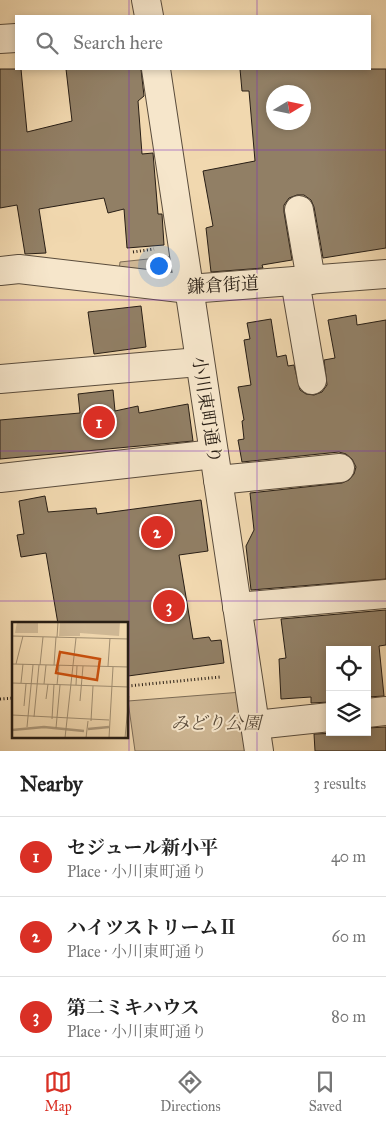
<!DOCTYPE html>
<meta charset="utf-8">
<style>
body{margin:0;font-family:"IM FELL Great Primer","Noto Serif JP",serif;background:#f6f6f6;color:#222}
.controls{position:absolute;right:15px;bottom:15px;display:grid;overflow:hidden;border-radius:0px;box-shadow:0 2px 8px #0003}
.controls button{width:45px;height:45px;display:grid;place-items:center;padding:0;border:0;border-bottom:1px solid #e0e0e0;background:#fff;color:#222;font:25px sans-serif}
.compass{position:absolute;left:266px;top:85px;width:45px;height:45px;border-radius:50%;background:#fff;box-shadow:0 2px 8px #0003;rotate:80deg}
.you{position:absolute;left:158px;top:265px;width:18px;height:18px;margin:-12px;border:4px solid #fff;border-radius:50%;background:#1a73e8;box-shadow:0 0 0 8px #1a73e833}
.badge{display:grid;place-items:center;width:32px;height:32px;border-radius:50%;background:#d93025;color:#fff;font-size:16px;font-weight:700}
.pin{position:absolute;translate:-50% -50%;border:2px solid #fff;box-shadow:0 1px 5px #0006}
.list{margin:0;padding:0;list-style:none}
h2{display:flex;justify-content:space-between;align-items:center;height:65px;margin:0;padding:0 20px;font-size:21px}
h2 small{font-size:16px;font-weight:400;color:#767676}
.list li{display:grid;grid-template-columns:32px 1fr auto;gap:15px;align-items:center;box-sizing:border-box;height:80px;padding:0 20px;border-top:1px solid #e0e0e0}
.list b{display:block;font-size:19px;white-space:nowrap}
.list p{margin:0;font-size:16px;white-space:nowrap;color:#767676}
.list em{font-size:16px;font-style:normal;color:#767676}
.icon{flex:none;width:28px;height:28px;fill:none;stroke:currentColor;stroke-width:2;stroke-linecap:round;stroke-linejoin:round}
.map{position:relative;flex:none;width:386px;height:751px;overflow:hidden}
.search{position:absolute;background:#fff;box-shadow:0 2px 8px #0003;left:15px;right:15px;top:15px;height:55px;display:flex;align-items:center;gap:12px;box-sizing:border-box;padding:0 18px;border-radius:0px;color:#767676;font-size:19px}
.sheet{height:305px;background:#fff}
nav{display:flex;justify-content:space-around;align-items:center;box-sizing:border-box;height:70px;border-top:1px solid #e0e0e0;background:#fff;font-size:14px;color:#767676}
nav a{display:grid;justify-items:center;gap:2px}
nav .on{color:#d93025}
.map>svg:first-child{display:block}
.green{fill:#cfb895;stroke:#7c6b55}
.building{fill:#917f65;stroke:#281e15;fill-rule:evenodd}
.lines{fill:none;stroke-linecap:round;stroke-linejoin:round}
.minor-casing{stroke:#5a4c3c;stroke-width:30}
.path{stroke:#281e15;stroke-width:3;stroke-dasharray:1 2.5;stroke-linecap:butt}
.minor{stroke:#f6e6cb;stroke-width:28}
.grid{fill:none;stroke:#7b2cbf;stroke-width:1;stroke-opacity:0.55}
.labels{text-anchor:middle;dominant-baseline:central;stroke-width:4;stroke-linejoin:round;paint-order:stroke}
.street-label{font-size:18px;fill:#281e15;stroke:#f6e6cb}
.park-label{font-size:18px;font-style:italic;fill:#5a4c3b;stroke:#f6e6cb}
.inset-river{fill:none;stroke:#ad997b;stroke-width:2.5}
.inset-road{fill:none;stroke:#a18e71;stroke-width:1}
.view{fill:#cb500d;fill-opacity:0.15;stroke:#cb500d;stroke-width:2.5}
.inset-edge{fill:none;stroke:#281e15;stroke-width:2.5}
</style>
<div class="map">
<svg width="386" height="751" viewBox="0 0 386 751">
<rect width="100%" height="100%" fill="#f1d8af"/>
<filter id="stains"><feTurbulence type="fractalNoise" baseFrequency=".004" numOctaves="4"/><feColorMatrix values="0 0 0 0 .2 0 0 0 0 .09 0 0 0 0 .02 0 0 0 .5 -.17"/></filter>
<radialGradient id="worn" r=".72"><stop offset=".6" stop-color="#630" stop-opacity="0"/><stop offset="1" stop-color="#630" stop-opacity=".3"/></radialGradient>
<g class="green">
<polygon points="176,256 177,267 170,273 119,271 120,262"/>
<polygon points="242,692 247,751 135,751 128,701"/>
</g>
<g class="building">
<polygon points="0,69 21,69 27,132 72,121 66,69 141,69 144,96 138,101 142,154 153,153 158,214 162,214 164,245 127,248 124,209 108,213 104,198 39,209 46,253 25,254 17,205 0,208"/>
<path d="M240 69H386V248L323 258 314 207 311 200 304 195H297L289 198 284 205V212L292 260 262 265 263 268 211 272 206 228 213 226 203 171 255 161 249 91H242ZM274 92H304V122H274Z"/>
<polygon points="141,306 146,347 94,354 88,312"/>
<polygon points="356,315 357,325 386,320 386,579 251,590 246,546 254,530 250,493 342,483 349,480 354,474 356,467 352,459 346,454 339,452 242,462 238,440 244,439 242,421 244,420 238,387 251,385 244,340 250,339 247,323 271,319 277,357 286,355 288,366 294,365 300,390 306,394 314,395 322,392 327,385 324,360 335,358 328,320"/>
<polygon points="113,390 115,411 138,406 139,413 188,404 193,441 0,459 0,420 80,413 78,394"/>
<polygon points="45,496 48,512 96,508 97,514 201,500 208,551 179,555 193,639 209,637 211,641 221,640 224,663 128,676 128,624 58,624 46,553 21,557 17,535 24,534 19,501"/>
<polygon points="386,610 386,645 379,646 384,696 367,697 367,650 330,650 330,702 311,703 311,697 281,699 279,659 286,658 281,619"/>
<polygon points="386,727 386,751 315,751 314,734 367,732 367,728"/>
</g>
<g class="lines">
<g class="minor-casing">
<g id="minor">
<polyline points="146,0 149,16"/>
<polyline points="0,39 16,38"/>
<polyline points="156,69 259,751"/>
<polyline points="299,210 311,280"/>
<polyline points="0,271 19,269 189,289 386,274"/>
<polyline points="295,281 312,380"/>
<polyline points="0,379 199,362"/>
<polyline points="0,478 214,454"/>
<polyline points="218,480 340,468"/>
<polyline points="237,607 386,594"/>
<polyline points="367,713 386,711"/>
<polyline points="255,725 330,717"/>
</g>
</g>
<g class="path">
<polyline points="133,252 154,249"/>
<polyline points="128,686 220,677"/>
<polyline points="0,699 14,698"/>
</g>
<use href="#minor" class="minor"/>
</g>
<path class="grid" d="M129 0V16M257 0V16M129 69V751M257 69V751M0 150H386M0 300H386M0 451H386M0 601H386"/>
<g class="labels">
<g class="street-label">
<text transform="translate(223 285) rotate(-3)">鎌倉街道</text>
<text transform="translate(207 410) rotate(81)">小川東町通り</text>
</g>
<g class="park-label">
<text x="216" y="723">みどり公園</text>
</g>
</g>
<g transform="translate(12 622)">
<rect width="116" height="116" fill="#f1d8af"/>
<path d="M5 0 26 1V11H3ZM48 0H108L107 14 68 11V14H47Z" fill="#cfb895"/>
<path class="inset-river" d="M76 107 97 105M0 108 32 105 72 109"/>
<path class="inset-road" d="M0 14 117 17M45 15 46 0M0 42 117 45M4 42 11 14M28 43 31 15M42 43 44 15M96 44 98 16M0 61 117 65M9 61 11 42M32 62 34 43M45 63 47 43M64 63 65 44M34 77 36 62M68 79 71 44M12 84 14 62M0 93 97 98M22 95 27 43M40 97 42 62M79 99 81 64M15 105 21 43M44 106 48 63M53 116 64 16M74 116 76 99M97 116 101 45M113 116 117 74"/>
<path class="view" d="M48 30 88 37 85 58 44 51Z"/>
<rect width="116" height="116" class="inset-edge"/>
</g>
<rect width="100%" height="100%" filter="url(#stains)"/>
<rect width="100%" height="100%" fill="url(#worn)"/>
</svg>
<div class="controls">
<button><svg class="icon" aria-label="locate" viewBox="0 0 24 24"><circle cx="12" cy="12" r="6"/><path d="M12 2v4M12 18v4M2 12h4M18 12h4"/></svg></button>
<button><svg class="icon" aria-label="layers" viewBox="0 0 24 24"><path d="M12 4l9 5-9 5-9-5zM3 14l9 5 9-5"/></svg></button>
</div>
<svg class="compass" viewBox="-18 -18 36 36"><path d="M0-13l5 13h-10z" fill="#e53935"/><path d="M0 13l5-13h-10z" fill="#767676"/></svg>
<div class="you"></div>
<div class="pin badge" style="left:99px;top:422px">1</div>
<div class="pin badge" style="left:157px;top:532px">2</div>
<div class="pin badge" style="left:169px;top:606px">3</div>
<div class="search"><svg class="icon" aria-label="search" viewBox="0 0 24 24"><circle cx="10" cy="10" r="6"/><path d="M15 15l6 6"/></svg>Search here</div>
</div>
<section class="sheet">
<h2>Nearby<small>3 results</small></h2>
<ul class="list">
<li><span class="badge">1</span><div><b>セジュール新小平</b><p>Place · 小川東町通り</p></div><em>40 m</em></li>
<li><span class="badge">2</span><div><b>ハイツストリームⅡ</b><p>Place · 小川東町通り</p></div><em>60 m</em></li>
<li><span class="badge">3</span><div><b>第二ミキハウス</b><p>Place · 小川東町通り</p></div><em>80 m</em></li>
</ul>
</section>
<nav>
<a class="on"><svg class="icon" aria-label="map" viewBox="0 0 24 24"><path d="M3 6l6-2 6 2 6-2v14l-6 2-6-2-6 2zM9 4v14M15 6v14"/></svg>Map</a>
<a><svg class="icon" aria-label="directions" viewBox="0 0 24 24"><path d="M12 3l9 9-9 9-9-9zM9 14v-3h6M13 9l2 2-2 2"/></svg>Directions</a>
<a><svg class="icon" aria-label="saved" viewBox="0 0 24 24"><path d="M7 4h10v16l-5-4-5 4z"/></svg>Saved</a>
</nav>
